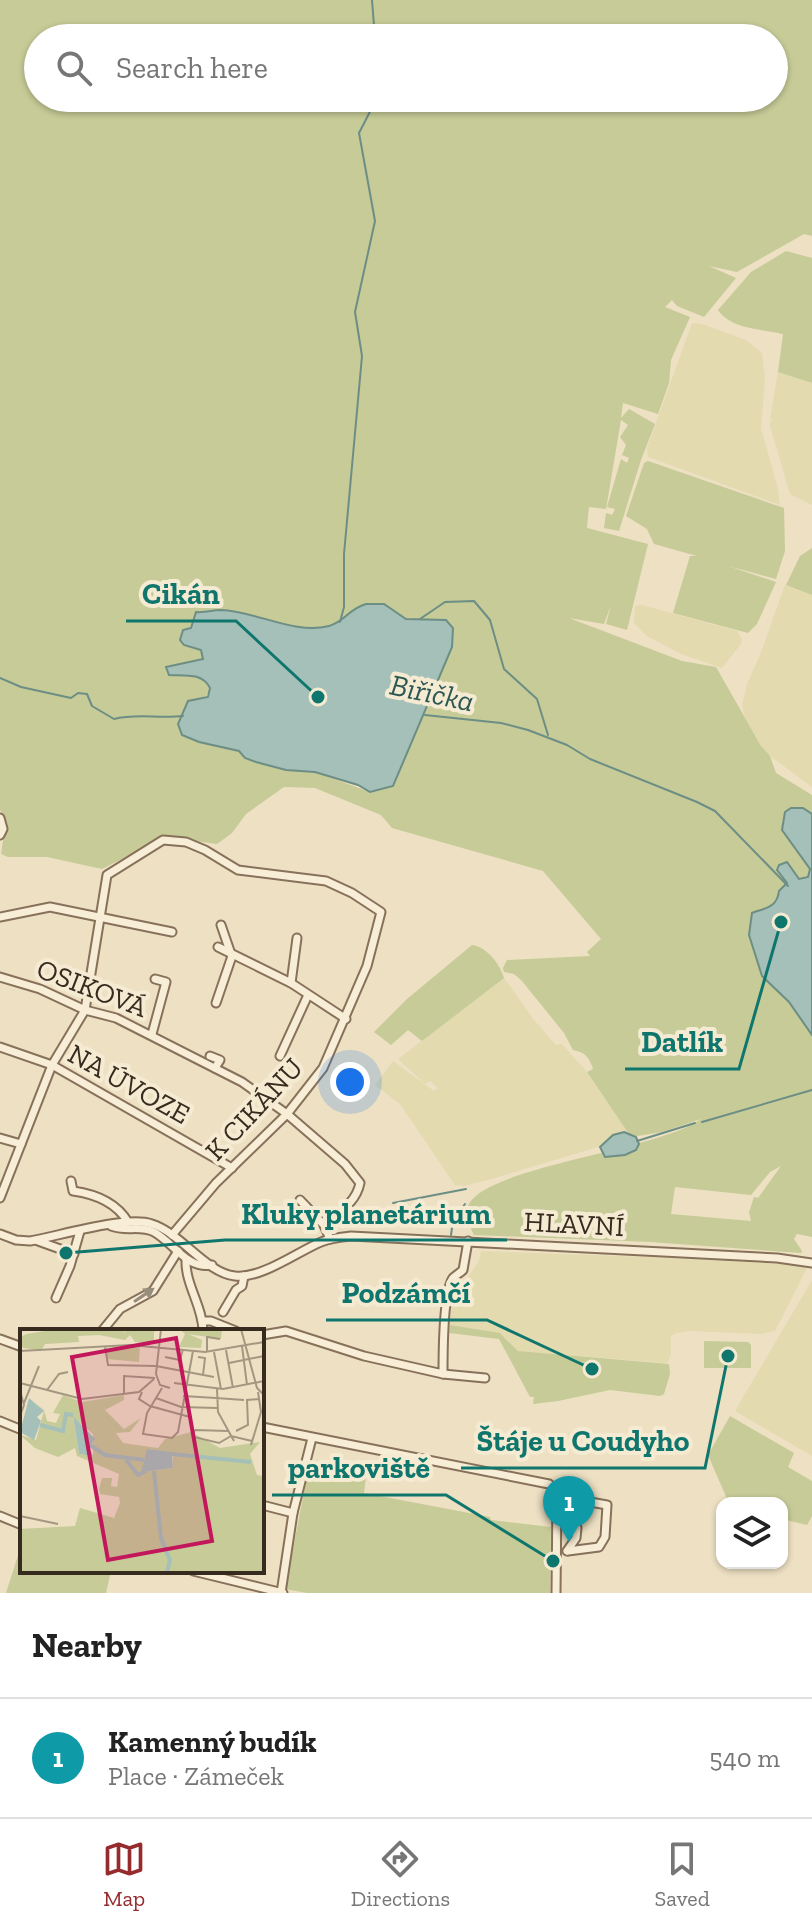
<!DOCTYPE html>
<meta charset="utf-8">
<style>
body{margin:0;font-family:"Zilla Slab",serif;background:#f6f6f6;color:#222}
.controls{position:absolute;right:24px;bottom:24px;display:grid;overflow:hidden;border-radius:16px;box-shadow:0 2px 6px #0004}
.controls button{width:72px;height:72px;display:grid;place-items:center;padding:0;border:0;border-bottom:2px solid #e0e0e0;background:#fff;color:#222;font:40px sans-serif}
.you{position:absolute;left:350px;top:1082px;width:28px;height:28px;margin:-20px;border:6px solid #fff;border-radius:50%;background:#1a73e8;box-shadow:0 0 0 12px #1a73e833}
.badge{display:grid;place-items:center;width:52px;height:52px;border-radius:50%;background:#952b2d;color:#fff;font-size:26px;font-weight:700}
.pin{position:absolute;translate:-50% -66px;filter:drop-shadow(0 2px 4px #0008)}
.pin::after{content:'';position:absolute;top:42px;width:28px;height:24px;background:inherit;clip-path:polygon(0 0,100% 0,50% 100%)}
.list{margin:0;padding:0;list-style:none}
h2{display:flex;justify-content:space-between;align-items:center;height:104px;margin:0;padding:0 32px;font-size:34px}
h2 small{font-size:26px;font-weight:400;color:#767676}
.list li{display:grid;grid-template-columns:52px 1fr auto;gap:24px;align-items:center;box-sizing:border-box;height:120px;padding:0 32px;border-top:2px solid #e0e0e0}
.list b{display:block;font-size:30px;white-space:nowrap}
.list p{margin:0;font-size:26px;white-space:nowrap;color:#767676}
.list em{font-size:26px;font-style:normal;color:#767676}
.icon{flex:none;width:44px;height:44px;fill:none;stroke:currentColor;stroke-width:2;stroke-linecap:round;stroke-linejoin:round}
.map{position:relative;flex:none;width:812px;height:1593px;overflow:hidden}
.search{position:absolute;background:#fff;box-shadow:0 2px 6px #0004;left:24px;right:24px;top:24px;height:88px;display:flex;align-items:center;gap:20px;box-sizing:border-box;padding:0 28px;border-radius:44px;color:#767676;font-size:30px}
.sheet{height:224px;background:#fff}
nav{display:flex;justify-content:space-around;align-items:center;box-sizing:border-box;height:112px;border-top:2px solid #e0e0e0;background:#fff;font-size:22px;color:#767676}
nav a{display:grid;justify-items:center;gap:4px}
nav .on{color:#952b2d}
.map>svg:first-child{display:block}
.farmland{fill:#e3dab0}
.green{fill:#c6cb97;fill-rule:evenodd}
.water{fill:#a5c0b8;stroke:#6c8e85;stroke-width:2}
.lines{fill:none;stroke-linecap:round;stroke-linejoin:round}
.stream{stroke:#6c8e85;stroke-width:2}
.street-casing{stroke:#87715a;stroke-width:11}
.street{stroke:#f8edd6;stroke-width:7}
.oneway{fill:#988c7a}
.labels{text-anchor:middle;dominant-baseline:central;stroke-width:8;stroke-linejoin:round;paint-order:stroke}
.street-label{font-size:28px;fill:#372a1e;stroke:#f5ead2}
.water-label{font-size:30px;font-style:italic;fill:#2d5753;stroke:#f5ead2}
.inset-river{fill:none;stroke:#a5c0b8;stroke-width:4}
.inset-road{fill:none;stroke:#a49781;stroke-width:2}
.view{fill:#c2185b;fill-opacity:0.15;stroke:#c2185b;stroke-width:4}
.inset-edge{fill:none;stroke:#372a1e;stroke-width:4}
.leader{fill:none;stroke:#0f766e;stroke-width:3}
.callout-dot{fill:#0f766e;stroke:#f5ead2;stroke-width:3}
.callout-label{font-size:30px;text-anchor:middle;font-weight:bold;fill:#0f766e;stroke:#f5ead2;stroke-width:8;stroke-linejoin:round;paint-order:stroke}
</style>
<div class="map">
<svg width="812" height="1593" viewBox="0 0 812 1593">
<rect width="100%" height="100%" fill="#ede0c3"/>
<g class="farmland">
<polygon points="692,323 702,324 746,340 762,353 765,379 761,428 778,489 780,505 648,457 647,448"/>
<polygon points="778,372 812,383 812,505 790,494 770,426 770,422 773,420 770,419"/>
<polygon points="785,585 812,595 812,787 765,752 745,718 742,705 747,684 760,655"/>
<polygon points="642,605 737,631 742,639 741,644 722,668 681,654 647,636 634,623 635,606"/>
<polygon points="504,978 534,1020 556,1045 562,1044 587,1072 631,1137 495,1178 464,1186 455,1185 400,1104 375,1085 393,1061 434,1091 438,1088 430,1081 425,1084 398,1059"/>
<polygon points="481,1251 754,1261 798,1265 807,1268 775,1331 761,1334 690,1331 676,1333 671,1336 671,1353 668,1362 665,1363 518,1351 505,1337 450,1325 451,1302 479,1261"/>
<polygon points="812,1280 812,1456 735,1411"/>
</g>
<g class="green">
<path d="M0 0H812V236L804 234 737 272 709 266 736 278 704 317 677 306 672 300 665 307 690 317 671 360 669 383 658 414 623 403 621 418 629 409 655 424 641 460 619 531 604 528 606 513 612 515 615 509 607 507 621 459 627 463 629 458 622 455 626 445 620 437 628 425 621 420 606 509 589 507 587 528 648 544 627 630 606 624 611 605 604 624 569 618 682 661 716 667 761 746 770 756 776 773 812 795V814L803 808 794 848 810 869 808 877 799 879 777 870 788 883 779 891C777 907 765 909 752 913L749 935 762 976 789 1002 812 1035V1237L797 1234 794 1239 802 1251 801 1253 650 1242 474 1235C470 1226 464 1216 468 1206 483 1167 660 1150 701 1119L662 1132 631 1137 587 1072 593 1069C589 1057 585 1052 573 1050L564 1033 522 981 514 974 504 972 503 968 507 960 590 956 587 952 601 939 543 871 392 828 381 815 315 788 284 787 246 814 232 833 217 844 165 837 102 869 47 857H8L1 854 6 821 0 810ZM38 38H774V98H38ZM366 604H384L406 619 446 620 453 628 452 647 393 786 370 792 315 772 286 769 245 758 239 751 178 724C185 707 184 699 204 698L210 692 207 682 191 673 167 668 203 659 204 654 201 650 184 645 196 612C205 613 213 610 222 610 256 611 294 635 329 626 345 622 348 609 366 604ZM781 1166 758 1198 754 1197 749 1212 751 1221 671 1214 675 1187 751 1195 770 1172Z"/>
<path d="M786 251 812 258V383L778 372 783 334C762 329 730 329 718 310L751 272Z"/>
<polygon points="648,461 784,508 785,551 776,579 728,566 776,582 757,624 748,633 673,613 690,556 697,556 654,544 647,529 626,516 644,463"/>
<polygon points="812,548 812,595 786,585 800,556"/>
<path d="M472 945C487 947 500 964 504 978L422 1041 408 1030 391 1045 374 1032 407 999Z"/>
<polygon points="450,1325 500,1333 518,1351 669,1364 670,1374 664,1394 660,1396 610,1390 558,1401 533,1404 534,1397 530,1397 499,1339 449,1333"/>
<polygon points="704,1341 748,1342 751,1345 751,1368 704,1368"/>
<polygon points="730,1416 794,1453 788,1467 812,1481 812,1516 807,1525 782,1519 782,1503 728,1501 708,1455"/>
<polygon points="314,1460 367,1469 364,1493 490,1517 491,1520 551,1527 550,1593 307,1593 285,1589 310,1462"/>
<polygon points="22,1543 22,1571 111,1571 106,1593 6,1593"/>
</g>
<g class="water">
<path d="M366 604H384L406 619 446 620 453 628 452 647 393 786 370 792 358 785 315 772 286 770 256 762 245 758 239 751 199 742 182 735 178 724 188 701 208 697 210 688C202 672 184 676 169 675L166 667 203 659 201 650 184 645 180 640 183 630 191 628 196 612C205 613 213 610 221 610 256 611 294 635 329 626 345 622 348 609 366 604Z"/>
<path d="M791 808H803L812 814V1035L789 1002 762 976 749 935 752 913C765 908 777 908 779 891L787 883 777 870 779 865 787 862 799 879 808 877 810 869 782 830 785 812Z"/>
<polygon points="624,1132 636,1137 639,1144 636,1150 625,1155 605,1157 600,1147 613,1135"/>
</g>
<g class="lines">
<g class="stream">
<polyline points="372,0 375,38"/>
<polyline points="420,619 445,602 474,601 490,620 504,669 537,699 548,735"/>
<polyline points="340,622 344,607 344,554 362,356 355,312 375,221 359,133 377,98"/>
<path d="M0 678 21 687 71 698 78 693 87 694 92 706 114 719C137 713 159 719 183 716"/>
<polyline points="425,715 501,723 528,730 567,745 590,759 697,802 715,811 788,886"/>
<polyline points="702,1122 812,1090"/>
<polyline points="637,1141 695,1123"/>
<polyline points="393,1203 466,1189"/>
<polyline points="451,1235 453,1221 465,1204"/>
</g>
<g class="street-casing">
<g id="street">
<polyline points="0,818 3,829 0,835"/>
<polyline points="0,917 50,907 172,932"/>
<polyline points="221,925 231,954"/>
<polyline points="218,947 291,983 346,1019"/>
<path d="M0 977 40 989 85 1010 116 1018 242 1082 287 1114 345 1164 360 1183C356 1203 339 1212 324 1225L330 1239"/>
<polyline points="291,983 297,938"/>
<polyline points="216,1003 232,956"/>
<polyline points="152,1034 166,982 155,979"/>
<polyline points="0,1047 52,1065 232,1168"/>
<polyline points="210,1056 220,1060 215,1068"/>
<polyline points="280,1056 308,995"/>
<polyline points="0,1138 21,1144"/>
<path d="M71 1181 73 1191C95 1194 116 1202 128 1222"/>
<polyline points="0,1198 52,1065 85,1010 107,875 163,840 186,842 205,850 238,870 326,881 352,893 381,912 367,966 323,1068 287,1114 216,1183 172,1235"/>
<polyline points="300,1200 324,1225"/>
<path d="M111 1226C125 1232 141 1225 154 1232 174 1243 187 1270 212 1265"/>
<path d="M0 1234 16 1240 30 1241C59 1236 126 1215 152 1224 181 1233 206 1273 235 1276 261 1279 297 1252 321 1242 331 1238 341 1237 351 1236L777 1258 812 1263"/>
<polyline points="38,1241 74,1254"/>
<path d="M186 1260C185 1284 203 1307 203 1331"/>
<polyline points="56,1298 70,1266 80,1231"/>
<polyline points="223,1312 236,1290 242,1286 244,1276"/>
<polyline points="203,1321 211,1321 236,1331"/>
<polyline points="102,1331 120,1309 153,1291 178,1251"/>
<path d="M262 1335 286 1331 364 1356 443 1374C443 1355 443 1291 453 1278 456 1275 460 1273 463 1270L468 1241"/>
<polyline points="0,1339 22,1347"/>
<polyline points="443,1374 485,1378"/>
<polyline points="0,1421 22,1430"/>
<polyline points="262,1427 549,1484 556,1491 557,1497 556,1593"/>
<polyline points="262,1505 293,1513"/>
<polyline points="0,1516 22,1525"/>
<polyline points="558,1522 573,1523 577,1528 576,1538 567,1551"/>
<polyline points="568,1551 599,1547 605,1537 607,1505 579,1500"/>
<polyline points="193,1571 283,1593"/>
<polyline points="281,1593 293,1513 312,1438"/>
</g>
</g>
<use href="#street" class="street"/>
</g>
<defs><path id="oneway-solid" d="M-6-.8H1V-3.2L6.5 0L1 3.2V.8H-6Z" transform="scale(2)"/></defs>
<use class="oneway" href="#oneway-solid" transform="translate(144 1295) rotate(-34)"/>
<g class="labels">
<g class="street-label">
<text transform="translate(92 988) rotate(21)">OSIKOVÁ</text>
<text transform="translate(129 1084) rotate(29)">NA ÚVOZE</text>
<text transform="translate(254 1109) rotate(-47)">K CIKÁNU</text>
<text transform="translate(574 1224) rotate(3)">HLAVNÍ</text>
</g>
<g class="water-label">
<text transform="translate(432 693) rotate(12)">Biřička</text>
</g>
</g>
<g transform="translate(20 1329)">
<rect width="244" height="244" fill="#ede0c3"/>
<path d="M37 0H104L105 6V0H141L134 3V15L115 13 110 6 105 11 79 6 58 7 59 13 25 15 21 22 0 18V8L7 5ZM160 0H202L201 10 168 5 182 11 181 19 159 18 165 5ZM120 16 119 33 87 30 85 19ZM43 66 62 73 104 66V71L85 81 104 100 121 89 110 103 96 104 103 114 138 119 145 110 171 103 200 119 240 113 230 125 237 146 244 147V244H0V200L55 197 60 179 94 189 100 174 99 168 80 165 79 160 82 149H92L91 157 97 158 99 145 57 127 55 119 38 128 15 119 0 106 16 111 24 82 17 75 24 81 27 92 36 94 40 85 33 84ZM53 88 73 105V127L59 125ZM127 120 153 124V139L134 141Z" fill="#c6cb97" fill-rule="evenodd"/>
<path d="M9 69 24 82 17 88 21 92 14 111 0 103ZM53 87 75 110 69 119 73 127 59 125ZM127 120 152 123 153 139 121 143Z" fill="#a5c0b8"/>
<path class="inset-river" d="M20 96 43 102 46 85 53 86M70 116 85 126 124 131M152 125 231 133M106 131 118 146 126 142M134 142 141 209 150 231 147 243"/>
<path class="inset-road" d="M141 0 136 45 140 56 150 59M221 0 237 59 244 66M222 17 227 56M85 18 88 36 136 37 194 48M206 21 213 59M0 22 110 16 185 23 244 13M187 23V8L200 10M194 23 201 60M145 28 160 31 163 20M178 28 185 29 183 46M209 34 244 27M0 54 62 70 119 63 134 50M154 54 203 60 244 52M142 59 127 84 123 105 152 109 158 103 173 22M197 60 198 83 214 112M27 61 39 45 48 43M0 62 4 76 0 87M122 63 119 70 130 77 170 88M104 65V47L135 49M163 67 196 69M136 69 161 78 197 79M196 69 224 71M4 74 19 37M174 101V108L199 114 211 107 232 112M175 101 208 102M216 102 228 96 227 71 239 70M231 116 241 83 238 63M0 187 38 195"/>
<path class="view" d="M156 9 192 212 88 231 52 28Z"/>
<rect width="244" height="244" class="inset-edge"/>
</g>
<path class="leader" d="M318 697L236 621H126M781 922L739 1069H625M66 1253L225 1240H507M592 1369L487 1320H326M728 1356L705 1468H461M553 1561L446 1495H272"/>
<g class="callout-dot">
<circle cx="318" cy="697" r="8"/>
<circle cx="781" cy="922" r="8"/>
<circle cx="66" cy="1253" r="8"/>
<circle cx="592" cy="1369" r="8"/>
<circle cx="728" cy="1356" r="8"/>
<circle cx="553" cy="1561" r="8"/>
</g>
<g class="callout-label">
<text x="181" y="604">Cikán</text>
<text x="682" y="1052">Datlík</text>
<text x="366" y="1224">Kluky planetárium</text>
<text x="406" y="1303">Podzámčí</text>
<text x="583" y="1451">Štáje u Coudyho</text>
<text x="359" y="1478">parkoviště</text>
</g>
</svg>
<div class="controls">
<button><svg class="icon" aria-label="layers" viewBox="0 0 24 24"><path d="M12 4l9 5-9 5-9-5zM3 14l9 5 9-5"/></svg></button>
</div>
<div class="you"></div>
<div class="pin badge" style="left:569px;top:1542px;background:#0f9aa8">1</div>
<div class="search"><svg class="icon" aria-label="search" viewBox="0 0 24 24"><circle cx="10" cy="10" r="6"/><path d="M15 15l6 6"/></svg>Search here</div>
</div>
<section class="sheet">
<h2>Nearby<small></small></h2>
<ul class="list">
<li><span class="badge" style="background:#0f9aa8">1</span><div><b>Kamenný budík</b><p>Place · Zámeček</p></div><em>540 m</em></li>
</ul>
</section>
<nav>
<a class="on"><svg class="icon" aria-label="map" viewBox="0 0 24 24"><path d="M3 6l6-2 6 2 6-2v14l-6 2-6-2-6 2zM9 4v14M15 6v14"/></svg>Map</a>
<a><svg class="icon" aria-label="directions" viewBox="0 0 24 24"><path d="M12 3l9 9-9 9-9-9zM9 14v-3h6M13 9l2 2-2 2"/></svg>Directions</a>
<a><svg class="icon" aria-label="saved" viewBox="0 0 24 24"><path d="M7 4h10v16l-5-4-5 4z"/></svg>Saved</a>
</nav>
